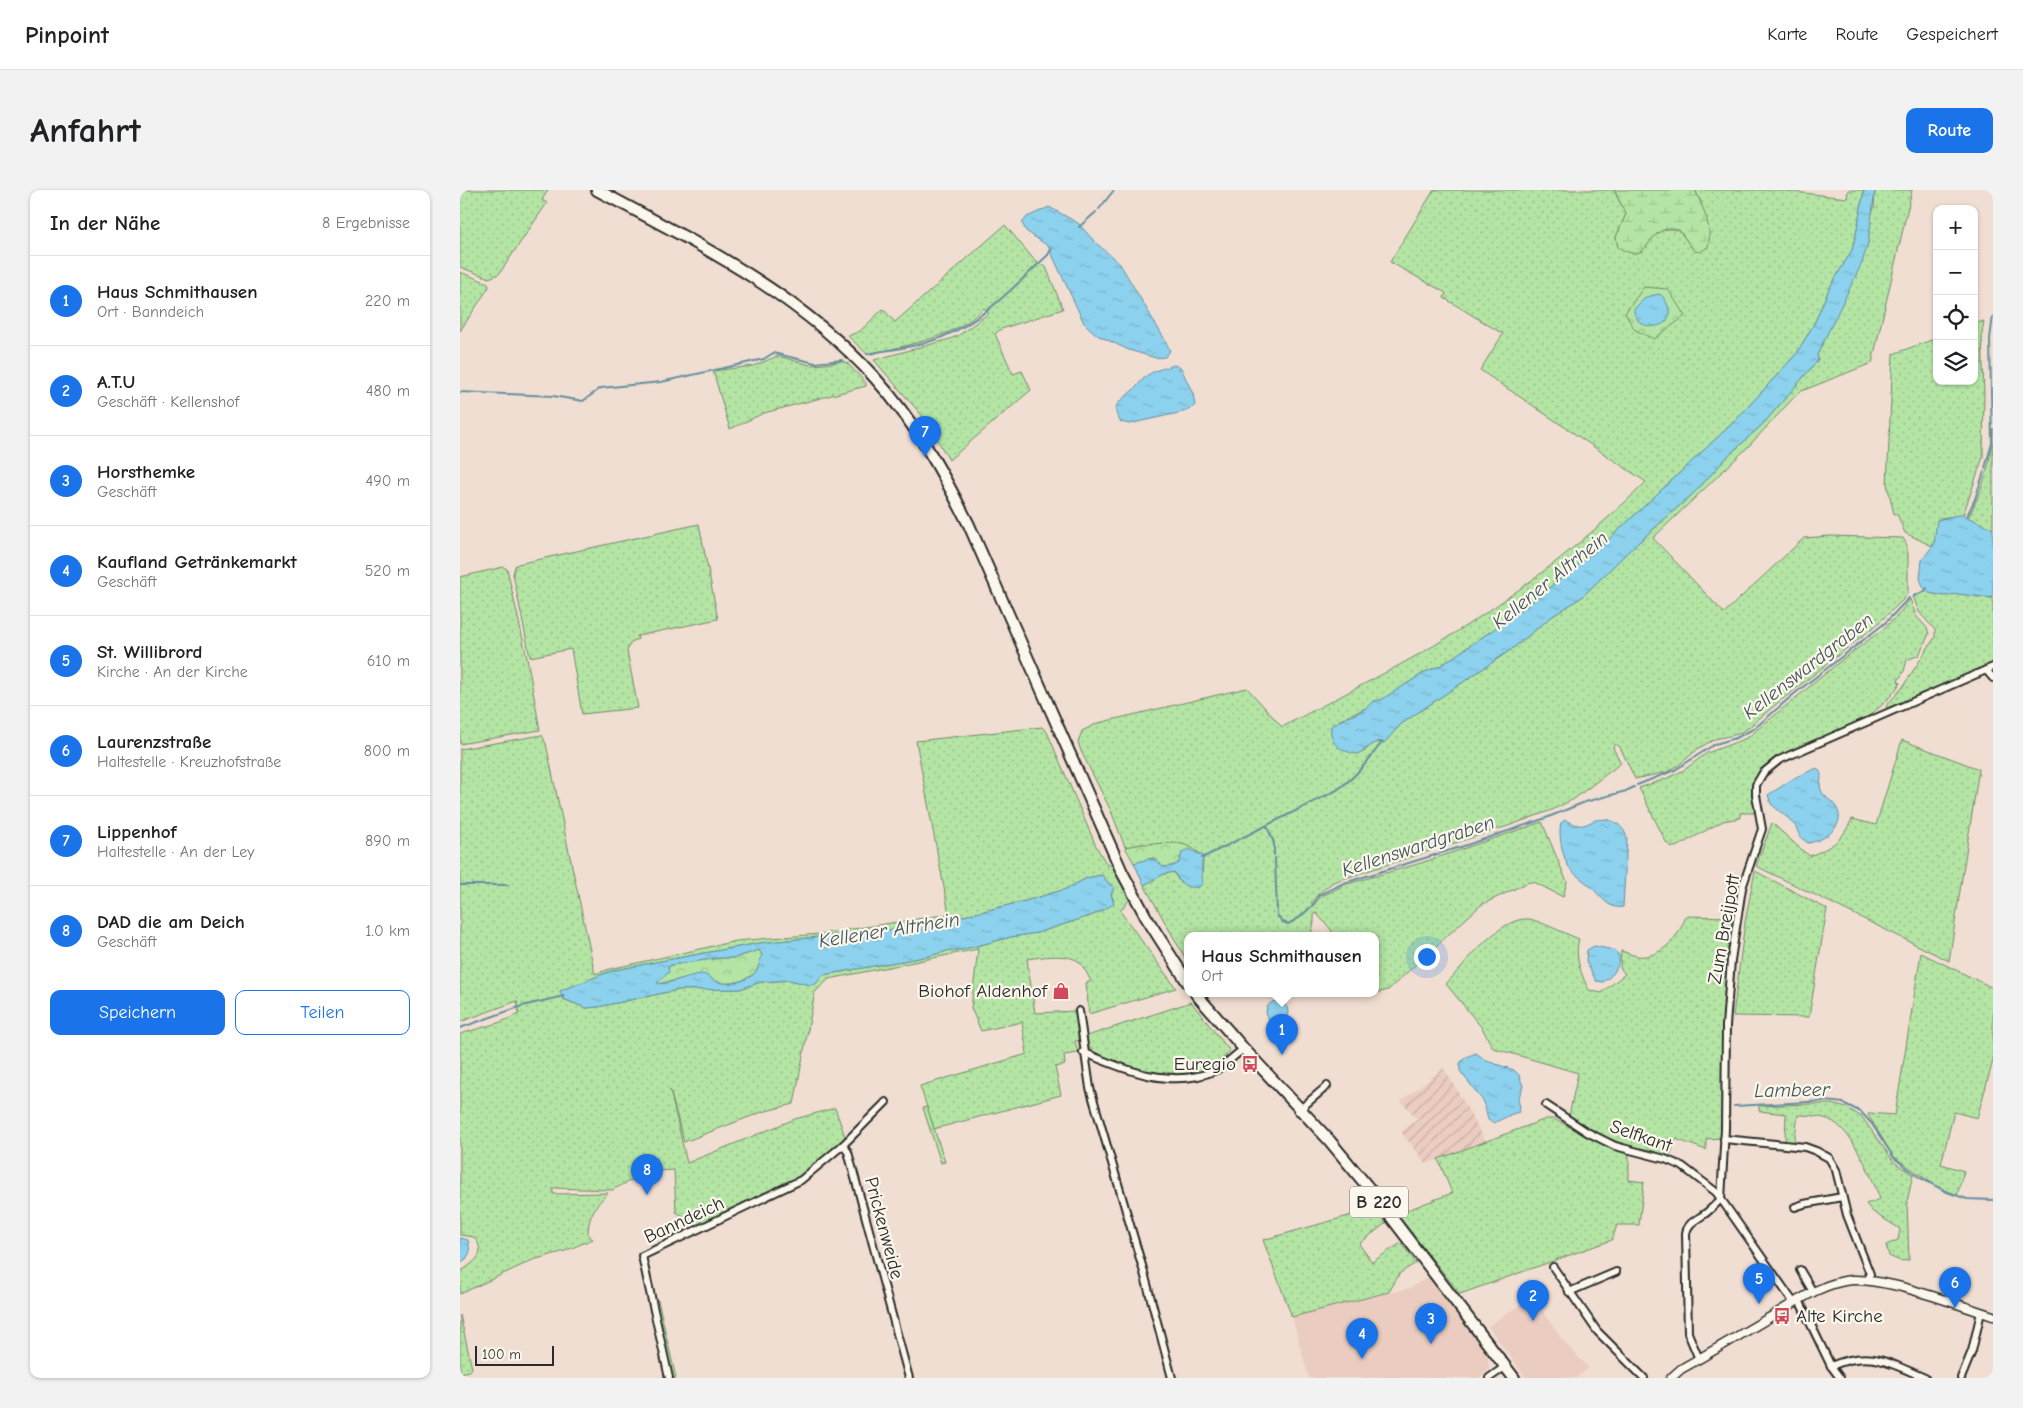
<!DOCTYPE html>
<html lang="de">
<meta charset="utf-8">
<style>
body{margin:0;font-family:"Comic Neue",sans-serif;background:#f2f2f2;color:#202124}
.controls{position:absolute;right:15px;top:15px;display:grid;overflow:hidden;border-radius:10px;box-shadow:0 1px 4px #0004}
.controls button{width:45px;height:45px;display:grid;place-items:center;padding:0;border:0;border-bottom:1px solid #e0e0e0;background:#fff;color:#202124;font:25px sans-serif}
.scale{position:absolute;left:15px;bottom:12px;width:79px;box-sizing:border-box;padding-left:5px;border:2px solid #2b2b2b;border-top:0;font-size:14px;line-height:18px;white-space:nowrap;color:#2b2b2b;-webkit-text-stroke:4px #fbf7ec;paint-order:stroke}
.you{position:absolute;left:966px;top:766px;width:18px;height:18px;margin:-12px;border:4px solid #fff;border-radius:50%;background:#1a73e8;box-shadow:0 0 0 8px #1a73e833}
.badge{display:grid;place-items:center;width:32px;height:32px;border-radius:50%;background:#1a73e8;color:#fff;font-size:16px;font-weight:700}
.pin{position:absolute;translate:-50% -41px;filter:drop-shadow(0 1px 2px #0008)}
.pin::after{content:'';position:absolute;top:26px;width:18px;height:15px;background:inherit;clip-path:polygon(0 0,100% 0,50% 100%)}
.popup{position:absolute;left:724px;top:742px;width:195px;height:65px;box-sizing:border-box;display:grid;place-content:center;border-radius:10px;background:#fff;filter:drop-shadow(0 1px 4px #0005);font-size:16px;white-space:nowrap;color:#757577}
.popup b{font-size:19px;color:#202124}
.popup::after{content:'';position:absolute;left:50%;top:100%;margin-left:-10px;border:10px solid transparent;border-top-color:#fff}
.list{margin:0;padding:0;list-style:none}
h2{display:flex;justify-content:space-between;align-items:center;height:65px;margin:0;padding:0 20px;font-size:21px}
h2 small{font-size:16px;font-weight:400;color:#757577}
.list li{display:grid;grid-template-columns:32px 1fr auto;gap:15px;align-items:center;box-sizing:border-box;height:90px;padding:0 20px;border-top:1px solid #e0e0e0}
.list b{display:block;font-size:19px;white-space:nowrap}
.list p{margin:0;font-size:16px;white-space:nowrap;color:#757577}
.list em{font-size:16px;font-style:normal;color:#757577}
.actions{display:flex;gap:10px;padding:15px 20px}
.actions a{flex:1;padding:11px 0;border:1px solid #1a73e8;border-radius:10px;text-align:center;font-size:18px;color:#1a73e8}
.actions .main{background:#1a73e8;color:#fff}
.icon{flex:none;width:28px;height:28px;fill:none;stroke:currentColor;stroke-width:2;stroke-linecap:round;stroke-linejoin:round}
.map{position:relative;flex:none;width:1533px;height:1188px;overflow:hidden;border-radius:10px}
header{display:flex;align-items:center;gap:30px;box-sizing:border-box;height:70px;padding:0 25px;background:#fff;border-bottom:1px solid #e0e0e0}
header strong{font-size:24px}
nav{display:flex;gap:28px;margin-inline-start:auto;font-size:18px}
.intro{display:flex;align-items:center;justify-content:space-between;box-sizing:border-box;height:120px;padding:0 30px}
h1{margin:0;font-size:35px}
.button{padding:12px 22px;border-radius:10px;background:#1a73e8;color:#fff;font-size:18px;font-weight:700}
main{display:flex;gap:30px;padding:0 30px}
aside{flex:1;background:#fff;border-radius:10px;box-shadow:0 1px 4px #0004}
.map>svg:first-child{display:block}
.built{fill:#eaccc0}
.industrial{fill:url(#industrial-furrows)}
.grass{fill:url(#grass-dots);stroke:#708868;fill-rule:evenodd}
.forest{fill:url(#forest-crowns);stroke:#708868}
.wetland{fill:url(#wetland-marsh);stroke:#708868}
.water{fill:url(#water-ripples);stroke:#658f9f;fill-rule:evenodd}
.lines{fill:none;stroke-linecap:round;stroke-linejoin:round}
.stream{stroke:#658f9f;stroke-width:2}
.minor-casing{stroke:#2b2b2b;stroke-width:10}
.tertiary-casing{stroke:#2b2b2b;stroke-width:11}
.primary-casing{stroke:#2b2b2b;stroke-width:14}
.minor{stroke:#fbf7ec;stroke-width:6}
.tertiary{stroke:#fbf7ec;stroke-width:8}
.primary{stroke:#fbf7ec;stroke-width:10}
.labels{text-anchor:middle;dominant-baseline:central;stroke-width:4.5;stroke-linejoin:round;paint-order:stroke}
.shield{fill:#fbf7ec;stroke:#696865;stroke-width:1}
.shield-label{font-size:18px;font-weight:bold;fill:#2b2b2b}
.street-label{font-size:19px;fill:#2b2b2b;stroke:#fbf7ec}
.poi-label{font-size:19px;fill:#2b2b2b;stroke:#fbf7ec;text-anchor:end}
.water-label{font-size:20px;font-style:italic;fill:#43545c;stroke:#fbf7ec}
</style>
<header>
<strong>Pinpoint</strong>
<nav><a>Karte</a><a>Route</a><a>Gespeichert</a></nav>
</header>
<div class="intro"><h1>Anfahrt</h1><a class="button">Route</a></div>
<main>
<aside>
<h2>In der Nähe<small>8 Ergebnisse</small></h2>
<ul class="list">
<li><span class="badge">1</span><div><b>Haus Schmithausen</b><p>Ort · Banndeich</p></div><em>220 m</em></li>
<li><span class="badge">2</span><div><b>A.T.U</b><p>Geschäft · Kellenshof</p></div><em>480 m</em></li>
<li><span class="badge">3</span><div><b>Horsthemke</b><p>Geschäft</p></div><em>490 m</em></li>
<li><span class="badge">4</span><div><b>Kaufland Getränkemarkt</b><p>Geschäft</p></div><em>520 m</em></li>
<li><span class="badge">5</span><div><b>St. Willibrord</b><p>Kirche · An der Kirche</p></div><em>610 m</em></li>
<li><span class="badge">6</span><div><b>Laurenzstraße</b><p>Haltestelle · Kreuzhofstraße</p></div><em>800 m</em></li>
<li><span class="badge">7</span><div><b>Lippenhof</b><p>Haltestelle · An der Ley</p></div><em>890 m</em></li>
<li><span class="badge">8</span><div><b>DAD die am Deich</b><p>Geschäft</p></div><em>1.0 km</em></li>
</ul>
<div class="actions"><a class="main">Speichern</a><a>Teilen</a></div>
</aside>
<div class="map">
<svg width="1533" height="1188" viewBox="0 0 1533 1188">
<defs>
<pattern id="industrial-furrows" width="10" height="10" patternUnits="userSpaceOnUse" patternTransform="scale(1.25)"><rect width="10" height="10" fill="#eaccc0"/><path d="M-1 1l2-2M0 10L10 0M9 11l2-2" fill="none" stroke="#c9afa5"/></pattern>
<pattern id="grass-dots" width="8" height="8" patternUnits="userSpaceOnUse" patternTransform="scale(1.25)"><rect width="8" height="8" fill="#b4e5a4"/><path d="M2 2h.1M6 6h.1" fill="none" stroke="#9bc58d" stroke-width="1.8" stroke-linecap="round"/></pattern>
<pattern id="forest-crowns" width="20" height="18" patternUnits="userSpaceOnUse" patternTransform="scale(1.25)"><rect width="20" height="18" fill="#b4e5a4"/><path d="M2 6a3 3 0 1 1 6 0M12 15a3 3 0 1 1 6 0" fill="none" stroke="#9bc58d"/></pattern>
<pattern id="wetland-marsh" width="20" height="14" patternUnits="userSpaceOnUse" patternTransform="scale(1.25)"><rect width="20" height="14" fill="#b4e5a4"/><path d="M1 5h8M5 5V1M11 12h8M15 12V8" fill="none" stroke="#9bc58d"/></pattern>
<pattern id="water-ripples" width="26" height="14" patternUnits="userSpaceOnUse" patternTransform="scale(1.25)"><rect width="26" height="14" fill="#8cd1ed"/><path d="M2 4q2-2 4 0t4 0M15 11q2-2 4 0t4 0" fill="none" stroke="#79b4cb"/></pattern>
</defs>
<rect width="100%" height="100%" fill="#f1ded2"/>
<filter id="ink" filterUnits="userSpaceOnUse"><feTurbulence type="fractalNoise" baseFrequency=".02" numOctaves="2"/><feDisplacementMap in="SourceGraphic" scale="10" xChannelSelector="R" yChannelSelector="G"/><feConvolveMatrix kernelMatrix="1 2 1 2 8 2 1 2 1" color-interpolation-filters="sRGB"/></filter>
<g filter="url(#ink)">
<g class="built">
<polygon points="969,1087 1028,1164 1028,1175 1030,1176 1021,1188 849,1188 832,1127 950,1098"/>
<polygon points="1073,1106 1102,1150 1129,1178 1116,1188 1066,1188 1028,1136"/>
</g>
<polygon class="industrial" points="984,878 1026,951 966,974 941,942 957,929 941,911"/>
<g class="grass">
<polygon points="0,0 88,0 82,10 87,13 39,84 29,88 0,77"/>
<path d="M974 0H1154L1166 24 1156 47 1158 56C1189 77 1185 43 1207 39 1211 38 1216 40 1219 40L1234 61 1241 12 1235 0H1317L1387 8 1388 0H1404L1397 40 1392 60 1369 99 1354 134 1337 163 1277 229 1147 351 1073 411 1046 431 980 476 967 481 921 510 913 511 910 516 878 531 904 562C910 555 915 551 924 553L941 534 1052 459 1090 428 1122 407 1170 360 1236 301 1268 266 1304 233 1358 170 1357 165 1408 53 1411 25 1414 18 1415 0H1452L1412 173 1339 202 1287 258 1193 348 1264 423 1344 348 1371 346 1443 348 1446 353 1448 365V402L1443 410 1415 436 1314 516 1287 539 1278 544 1255 549 1239 558 1219 575 1207 582 1175 589 1160 557 1155 554 1153 558 1161 573 1114 609 1092 620 1048 636 873 692 857 705 851 713 854 715 860 707 887 694 961 673 1082 632 1107 692 1103 707 1074 692H1069L1021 715 928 800 916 803V746H874C871 736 862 732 857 723L854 724V733L850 746H728V773L684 695 704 684 714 682 718 690 739 697 742 694 743 666 739 663 682 654 665 657 651 621 621 561 618 552 622 541 638 533 787 498 822 537C869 512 917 488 963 462 1044 415 1119 358 1186 292L1020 180 1043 144 984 108 986 103 930 72Z"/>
<path d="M545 35 576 72 586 77 603 119 541 139 535 144 553 184 562 181 571 200 489 270 465 229 414 170 490 149 499 145 529 123 524 118C495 149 447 154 408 165L388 146 400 141 423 119 435 132Z"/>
<polygon points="0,82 28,93 29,97 0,141"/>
<path d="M1524 131 1522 144 1524 205 1523 267 1503 325 1480 328C1476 337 1478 349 1472 356L1445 343 1437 324H1434L1427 294 1433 164 1477 148V191H1514V134Z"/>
<polygon points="318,166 350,175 366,174 383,171 387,173 406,193 406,196 304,223 270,239 253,181 293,176"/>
<path d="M1533 238V339L1531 340 1508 328C1523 299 1532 271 1533 238Z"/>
<polygon points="239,334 258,429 177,446 178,449 171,452 167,461 178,518 122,524 111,459 70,467 53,384 55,376 58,374"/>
<polygon points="43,377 47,379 48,383 67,468 80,540 0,554 0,387"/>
<path d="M1466 400C1475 408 1486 404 1497 404 1509 404 1521 408 1533 408V473L1427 518 1426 516 1442 498 1475 447V440L1459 422 1453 406Z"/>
<path d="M1450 409 1456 426 1467 438 1469 444 1459 465 1447 470 1444 481 1438 491 1440 493C1432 507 1419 519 1405 528 1376 547 1311 557 1295 589 1290 598 1294 613 1296 623H1280V628L1263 631 1216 657 1210 656 1206 652 1179 598 1208 588 1224 580 1247 563 1287 548 1383 469 1422 440 1439 424Z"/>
<path d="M582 537 587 542 636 656 647 675H654L671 708 660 721 716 798 629 824 626 793 631 791C628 786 625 779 621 774 612 762 581 767 567 769L575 823 615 821 619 834V850L615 851 618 863 604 865 605 875 595 877 601 905 474 939 460 896 567 864 562 832 521 841 511 818 518 759 369 789 355 802 334 914 302 922 224 952 210 900 227 973 335 929 375 918 386 949 345 986 241 1036 216 1022 214 980 197 981 180 986 152 1000 93 998V1004L148 1003C135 1016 128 1026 128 1045L133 1049 105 1061 73 1070 0 1104V1082C14 1072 28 1065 14 1047L0 1045V844L41 832 59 824 57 811 0 832V559L82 545 86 554 135 784 150 779 276 751 360 744 489 724 456 551ZM642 685 650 695H653L654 698 651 704 654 711 642 721 633 725 577 743 551 747 501 760H490L470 766 363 785 356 793 350 795 330 790 301 792 280 799 217 800 138 817 126 818 103 809 100 801 151 781 201 771 300 753 444 738 491 727 504 726 569 710 606 699 627 688Z"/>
<path d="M1442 550 1519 579 1489 771 1296 676 1312 633 1343 661 1350 666C1373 656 1381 652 1392 629L1416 635Z"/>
<polygon points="1295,681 1367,719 1349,827 1273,826 1285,732"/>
<path d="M1226 726 1273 727 1263 826 1261 948 1246 949V960L1216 949 1210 966 1170 956 1145 947 1109 926 1118 883 1033 858 1022 838 986 794C1004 775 1040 726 1069 729 1077 730 1109 745 1119 749 1114 765 1121 785 1129 800L1141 803 1165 784 1160 778 1161 761C1166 762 1171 765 1177 766 1201 769 1219 747 1226 726Z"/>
<polygon points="1461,763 1533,798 1533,871 1517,928 1494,922 1481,974 1504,981 1497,1005 1476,996 1433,966 1408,925 1409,923 1435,925"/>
<path d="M731 812 770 861C760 871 749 880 735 884 710 890 630 876 624 847Z"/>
<path d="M1350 914H1371L1387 918 1402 927 1434 972 1453 985 1447 1012 1449 1070 1440 1071 1429 1066 1426 1055 1438 1050 1440 1039 1413 1022 1406 1014 1420 1009C1411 985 1394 944 1372 931 1362 926 1348 925 1338 925L1334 953 1325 952 1326 924 1299 921V916Z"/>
<polygon points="1086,929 1094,929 1131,948 1169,963 1169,990 1184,992 1179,1035 1157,1035 1152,1050 1000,1104 937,1024 992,1003 978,969"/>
<polygon points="912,1013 926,1033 899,1054 912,1072 941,1053 956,1073 940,1083 929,1102 832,1127 803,1050 899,1023"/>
<polygon points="194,1110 198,1110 216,1188 211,1188"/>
<polygon points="0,1125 12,1178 10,1181 0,1183"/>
</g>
<g class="forest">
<polygon points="1184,97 1208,99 1225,126 1194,149 1175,140 1165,123"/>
<path d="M718 653 729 656 739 663 722 667C718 676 712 676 703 677L693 668 674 673 665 657 682 654Z"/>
<path d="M299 760 302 765C300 770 299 776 297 780 289 791 269 796 257 792 252 790 249 786 244 786 226 786 214 792 197 794V792L211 775 259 768H275Z"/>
<polygon points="467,917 485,972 481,973 463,918"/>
</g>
<path class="wetland" d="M1154 0H1235C1243 17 1253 39 1248 57L1240 62 1234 61 1219 40C1216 40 1211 38 1207 39 1185 43 1189 77 1158 57L1156 47 1166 24Z"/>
<g class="water">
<path d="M1404 0 1415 1 1408 53 1402 73 1357 165 1358 170 1304 233 1268 266 1236 301 1170 360 1122 407 1090 428 1052 459 941 534 924 553 918 551 898 564C882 562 868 554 871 536 883 527 904 524 913 511L921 510 967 481 980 476 1046 431 1073 411 1147 351 1277 229 1337 163 1354 134 1369 99 1392 60 1397 40Z"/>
<polygon points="589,17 618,33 635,52 660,74 705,150 710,161 705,167 696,168 669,160 637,145 624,133 588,56 566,41 562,33 567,27"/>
<path d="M1199 104C1204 106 1206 111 1208 116 1217 142 1173 143 1174 119L1186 107Z"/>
<path d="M714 175 721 178 733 204 735 215 731 219 723 222 669 234 661 232C648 216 662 210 673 200 677 197 680 192 684 188 691 181 704 178 714 175Z"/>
<polygon points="1498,325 1503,325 1533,339 1533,408 1497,404 1485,406 1469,403 1463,397 1460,388 1462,370 1474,354 1477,330"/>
<path d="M1357 578C1365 585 1358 592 1361 600 1364 608 1372 610 1376 617 1388 635 1364 651 1348 653L1340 647 1336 637 1328 628 1311 614 1308 605 1336 587Z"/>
<path d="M1105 630C1111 633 1118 636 1124 635 1128 634 1132 631 1136 630 1151 627 1163 634 1167 648L1163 717C1147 720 1139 703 1129 695 1121 688 1113 684 1107 674 1102 663 1098 644 1101 633Z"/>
<path d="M729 659 743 666 744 668 742 672V694L739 697C725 699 720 693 714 682L704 684 684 695 674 673C688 670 693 664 703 677L713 676 719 673 722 662Z"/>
<path d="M642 685 650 695H653L654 698 651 704 654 714 633 725 577 743 551 747 501 760H490L470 766 363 785 356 794 350 795 330 790 301 792 280 799 217 800 138 817 126 818 103 809 100 801 151 781 201 771 300 753 444 738 491 727 504 726 569 710 606 699 627 688ZM299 760 302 765C300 770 299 776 297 780 290 791 270 796 258 792 252 791 248 784 241 784 228 785 206 796 197 793L209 782 208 777 211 775 259 768H275Z"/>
<path d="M1134 756 1154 760 1159 765C1160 777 1153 786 1143 792L1136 791 1126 771 1127 760Z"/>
<circle cx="817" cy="822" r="11"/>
<polygon points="1016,863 1027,871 1054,880 1059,885 1063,896 1058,910 1060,917 1059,922 1052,924 1034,933 1028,930 1024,912 1000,881 1000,873 1006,867"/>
<polygon points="0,1048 8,1050 10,1062 6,1069 0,1073"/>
</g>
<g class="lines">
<g class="stream">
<polyline points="639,19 654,0"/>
<polyline points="619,37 636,22"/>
<path d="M407 164C432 159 459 157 482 147 525 130 555 95 588 65L592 58"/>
<polyline points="0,202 93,206 123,211 141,198 201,192 304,169 313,163 355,173 382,170"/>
<polyline points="1525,278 1532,253 1530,149 1533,126"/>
<polyline points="1506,328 1515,309 1524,282"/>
<polyline points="1454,406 1465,401 1467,398"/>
<polyline points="1177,595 1215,580 1255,554 1276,548 1295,538 1334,504 1425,433 1449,408"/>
<polyline points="807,636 814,653 814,665"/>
<path d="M742 668 877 600C896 587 908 571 922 552"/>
<polyline points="815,668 817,725 823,732 828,734 839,728 852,716 859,705 884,693 1007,655 1086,628 1125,612 1166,601 1174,597"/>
<polyline points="0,695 49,695"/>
<polyline points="0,838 62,816 104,806"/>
<polyline points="1274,916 1366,911 1383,913 1401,922 1412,934 1434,968 1459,987 1487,1002 1507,1009 1533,1010"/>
</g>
<g class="minor-casing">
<g id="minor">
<polyline points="1526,480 1533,488"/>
<polyline points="619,821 630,898 683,1079 712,1188"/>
<path d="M623 862C664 880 713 900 756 880 766 875 774 865 784 859"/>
<polyline points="426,912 383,955 388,962 449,1188"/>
<polyline points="1086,915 1127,942 1155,956 1205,969 1222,976 1256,1002 1334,1113"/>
<polyline points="838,921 867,896"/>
<polyline points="1264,949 1345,957 1356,961 1369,968 1376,980 1387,1025 1410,1084 1408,1091"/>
<polyline points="1261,1009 1265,939 1266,836 1271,770 1282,698 1302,639 1296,605 1296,595 1303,583 1319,570 1533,477"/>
<polyline points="1335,1017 1344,1014 1382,1007"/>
<polyline points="1093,1077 1137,1141 1184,1188"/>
<polyline points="1340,1080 1353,1102"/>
<polyline points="1109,1102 1156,1082"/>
<polyline points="1339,1110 1371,1176 1380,1188"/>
<path d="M1239 1169 1228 1143 1226 1043C1228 1032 1237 1030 1246 1023 1251 1019 1256 1014 1261 1009"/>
<path d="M1371 1176C1411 1159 1429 1173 1465 1188"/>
<polyline points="209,1188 182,1066 341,990 383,955"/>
<polyline points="1029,1188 1046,1176"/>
<polyline points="1501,1188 1512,1161 1521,1122"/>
</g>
</g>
<g class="tertiary-casing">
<path id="tertiary" d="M1211 1188 1221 1179C1250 1163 1278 1146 1307 1129 1333 1114 1362 1092 1393 1090 1432 1089 1495 1114 1533 1126"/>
</g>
<g class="primary-casing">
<g id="primary">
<path d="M137 0C238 54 337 102 415 188 455 232 483 283 509 335L662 682 686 727 728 793"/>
<polyline points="736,804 784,859 869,950 912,1002 1054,1188"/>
</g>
</g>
<use href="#minor" class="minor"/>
<use href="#tertiary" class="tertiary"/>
<use href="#primary" class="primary"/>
</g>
</g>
<defs>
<g id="shop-bare" transform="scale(1.35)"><path d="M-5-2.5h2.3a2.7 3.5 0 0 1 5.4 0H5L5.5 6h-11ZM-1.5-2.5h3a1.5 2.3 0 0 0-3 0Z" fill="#d1495b" stroke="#fbf7ec" stroke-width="2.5" paint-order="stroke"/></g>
<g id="bus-bare" transform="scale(1.35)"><path d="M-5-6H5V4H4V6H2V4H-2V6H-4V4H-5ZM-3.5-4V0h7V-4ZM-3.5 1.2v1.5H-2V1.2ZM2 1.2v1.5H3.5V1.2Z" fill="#d1495b" stroke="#fbf7ec" stroke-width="2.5" paint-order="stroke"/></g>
</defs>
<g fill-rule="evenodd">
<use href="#shop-bare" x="601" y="801"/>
<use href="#bus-bare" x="790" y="874"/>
<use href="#bus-bare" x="1322" y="1126"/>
</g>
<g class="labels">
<rect class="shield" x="890" y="996.5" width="58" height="31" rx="4"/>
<g class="shield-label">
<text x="919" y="1012">B 220</text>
</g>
<g class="street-label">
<text transform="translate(1264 739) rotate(-80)">Zum Breijpott</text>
<text transform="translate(1181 946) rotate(19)">Selfkant</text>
<text transform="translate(224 1030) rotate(-25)">Banndeich</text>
<text transform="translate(424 1038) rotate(75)">Prickenweide</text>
</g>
<g class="poi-label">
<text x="587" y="801">Biohof Aldenhof</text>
<text x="776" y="874">Euregio</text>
<text x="1336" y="1126" text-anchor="start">Alte Kirche</text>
</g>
<g class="water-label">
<text transform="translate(1090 390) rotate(-39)">Kellener Altrhein</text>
<text transform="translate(1348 476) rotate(-38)">Kellenswardgraben</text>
<text transform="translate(958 656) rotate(-18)">Kellenswardgraben</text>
<text transform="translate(429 740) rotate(-9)">Kellener Altrhein</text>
<text transform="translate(1332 900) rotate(-1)">Lambeer</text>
</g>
</g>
</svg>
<div class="controls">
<button>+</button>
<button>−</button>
<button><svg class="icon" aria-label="locate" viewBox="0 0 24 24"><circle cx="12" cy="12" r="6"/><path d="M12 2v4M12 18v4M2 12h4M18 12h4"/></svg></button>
<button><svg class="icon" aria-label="layers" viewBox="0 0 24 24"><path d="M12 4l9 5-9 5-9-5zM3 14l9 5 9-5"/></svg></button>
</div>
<div class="scale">100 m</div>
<div class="you"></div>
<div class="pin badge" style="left:822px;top:865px">1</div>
<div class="popup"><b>Haus Schmithausen</b>Ort</div>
<div class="pin badge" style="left:1073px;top:1131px">2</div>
<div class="pin badge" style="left:971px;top:1154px">3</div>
<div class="pin badge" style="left:902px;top:1169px">4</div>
<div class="pin badge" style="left:1299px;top:1114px">5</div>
<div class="pin badge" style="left:1495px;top:1118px">6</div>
<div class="pin badge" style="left:465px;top:267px">7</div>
<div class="pin badge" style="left:187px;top:1005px">8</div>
</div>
</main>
